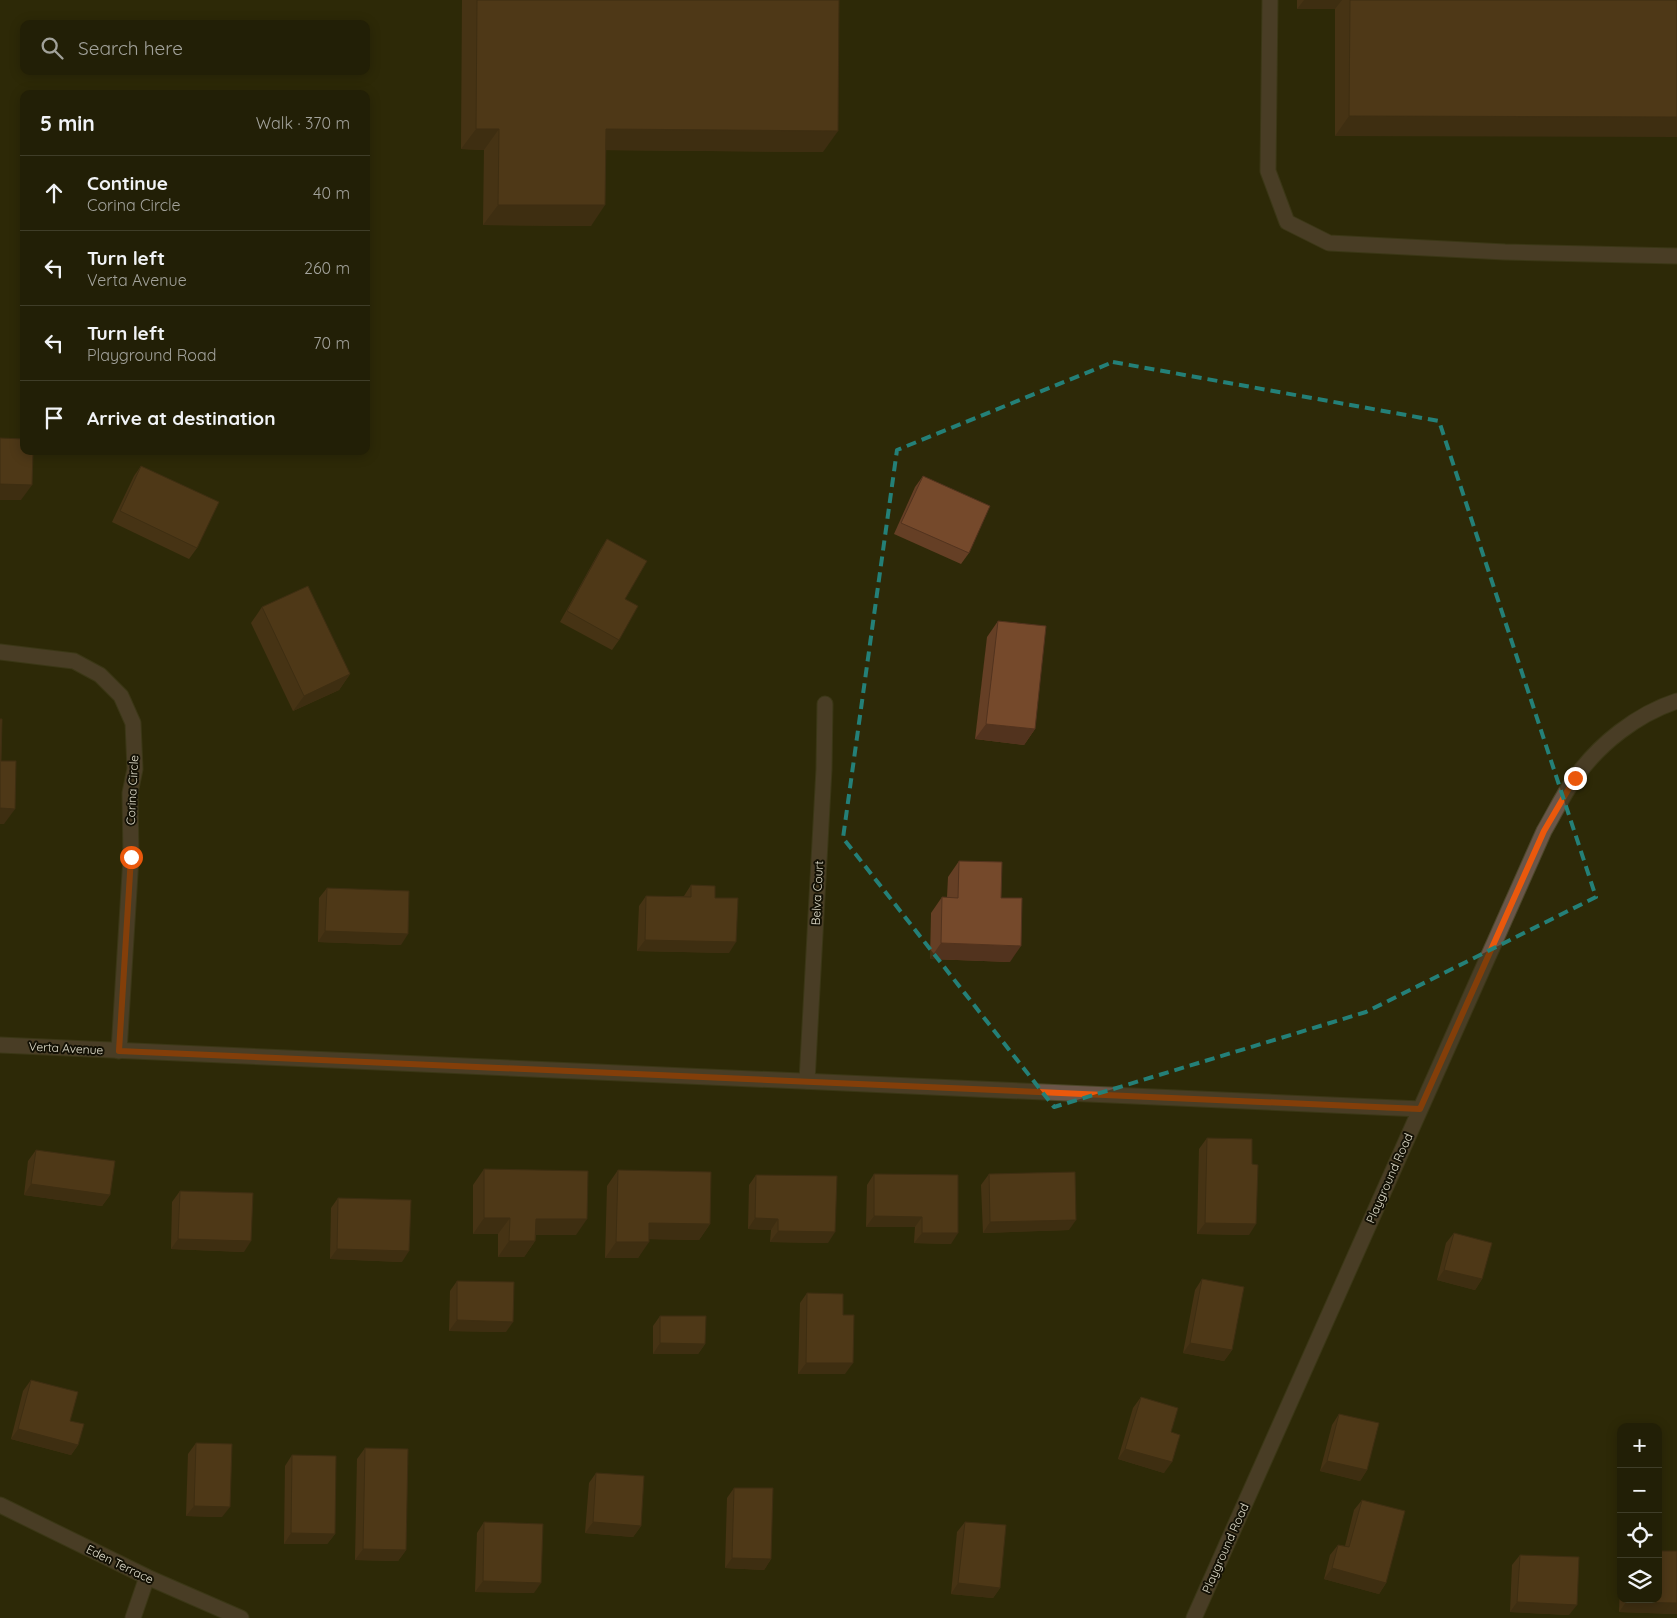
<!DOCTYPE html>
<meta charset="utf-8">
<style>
body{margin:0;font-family:Quicksand,sans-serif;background:#2a2710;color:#f1f3f6}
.controls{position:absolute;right:15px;bottom:15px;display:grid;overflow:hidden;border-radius:10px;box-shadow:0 2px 12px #0003}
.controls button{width:45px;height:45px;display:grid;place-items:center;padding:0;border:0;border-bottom:1px solid #3f3d28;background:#221f06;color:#f1f3f6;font:25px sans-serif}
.stop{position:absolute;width:15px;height:15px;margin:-11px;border:4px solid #ea580c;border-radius:50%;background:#fff}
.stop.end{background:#ea580c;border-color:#fff;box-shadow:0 1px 5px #0008}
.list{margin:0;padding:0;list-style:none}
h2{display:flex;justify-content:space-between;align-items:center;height:65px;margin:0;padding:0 20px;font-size:21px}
h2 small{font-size:16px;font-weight:400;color:#a2a29b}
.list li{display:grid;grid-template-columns:32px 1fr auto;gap:15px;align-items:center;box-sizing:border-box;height:75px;padding:0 20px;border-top:1px solid #3f3d28}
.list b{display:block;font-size:19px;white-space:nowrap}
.list p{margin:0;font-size:16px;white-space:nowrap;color:#a2a29b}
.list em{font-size:16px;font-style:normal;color:#a2a29b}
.icon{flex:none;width:28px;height:28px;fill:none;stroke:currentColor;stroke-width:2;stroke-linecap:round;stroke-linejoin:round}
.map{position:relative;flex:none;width:1677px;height:1618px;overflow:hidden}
.search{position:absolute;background:#221f06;box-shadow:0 2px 12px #0003;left:20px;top:20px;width:350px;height:55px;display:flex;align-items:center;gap:12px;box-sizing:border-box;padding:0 18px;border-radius:10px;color:#a2a29b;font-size:19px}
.panel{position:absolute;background:#221f06;box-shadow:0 2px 12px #0003;left:20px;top:90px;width:350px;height:365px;border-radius:10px}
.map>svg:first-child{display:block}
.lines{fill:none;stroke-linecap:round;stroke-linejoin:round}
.minor-casing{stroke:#4b4628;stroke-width:17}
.minor{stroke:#6a5649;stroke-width:15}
.wall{fill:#653f25}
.shaded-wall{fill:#52331e}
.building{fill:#75492b;stroke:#52331e}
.route{stroke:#ea580c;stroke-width:6}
.marked{fill:none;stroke:#248078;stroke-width:4;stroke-dasharray:10 6;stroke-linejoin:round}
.labels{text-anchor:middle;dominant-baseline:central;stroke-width:4;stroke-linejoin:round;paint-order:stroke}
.street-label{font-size:12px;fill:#e2dfcd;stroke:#141105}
</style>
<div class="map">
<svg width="1677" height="1618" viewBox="0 0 1677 1618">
<rect width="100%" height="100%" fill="#2e2908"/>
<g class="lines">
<g class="minor-casing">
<g id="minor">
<polyline points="1270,0 1268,171 1287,222 1329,243 1505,252 1677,256"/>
<polyline points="0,652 74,661 100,675 121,696 133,723 135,769 130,793 131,857 119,1051"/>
<polyline points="0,1045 1420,1109"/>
<polyline points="807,1081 824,769 825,704"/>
<polyline points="0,1505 147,1577 241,1618"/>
<polyline points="133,1618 147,1577"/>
<path d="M1194 1618 1544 831C1554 814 1563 795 1575 778 1599 744 1637 714 1677 701"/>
</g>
</g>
<use href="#minor" class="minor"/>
</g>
<g class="wall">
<polygon points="462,0 839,0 823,152 606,150 591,226 483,225 484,150 461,149"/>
<polygon points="1297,0 1677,0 1335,136 1335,9 1297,9"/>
<polygon points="141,466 197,548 189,559 112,522 134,476"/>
<polygon points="923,476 969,553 961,564 894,534 915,487"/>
<polygon points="607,539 625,599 619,640 612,650 560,622 600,550"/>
<polygon points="262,607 350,674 339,690 293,711 251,623"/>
<polygon points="998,621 1035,729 1024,745 975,739 987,637"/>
<polygon points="959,861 1001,898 1010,962 930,959 931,913 942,897 947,897 948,877"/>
<polygon points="691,885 715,898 729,953 637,951 639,906 646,896 684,896"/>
<polygon points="327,888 401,945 318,942 319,898"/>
<polygon points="1207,1138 1249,1235 1197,1234 1199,1149"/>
<polygon points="36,1150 110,1195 102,1206 24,1195 28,1161"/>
<polygon points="484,1169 576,1235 536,1235 535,1241 524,1257 498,1257 498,1234 473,1234 473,1185"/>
<polygon points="618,1170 710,1224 699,1240 649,1239 638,1258 605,1258 607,1186"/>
<polygon points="874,1174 958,1175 951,1244 914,1243 915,1227 866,1227 867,1185"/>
<polygon points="989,1174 1069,1230 983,1233 981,1185"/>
<polygon points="756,1175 828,1243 770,1242 771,1230 748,1229 749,1185"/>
<polygon points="180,1191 244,1252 171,1249 172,1202"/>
<polygon points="338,1198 402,1262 330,1259 331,1208"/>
<polygon points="1454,1233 1482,1279 1475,1290 1437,1280 1446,1243"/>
<polygon points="1202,1279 1232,1350 1224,1361 1183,1353 1195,1290"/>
<polygon points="457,1281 506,1332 449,1331 450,1291"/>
<polygon points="807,1293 843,1315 845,1374 798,1374 800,1303"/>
<polygon points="660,1316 705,1344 698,1354 653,1354 653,1326"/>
<polygon points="31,1380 70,1421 78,1445 71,1455 11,1439 23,1391"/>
<polygon points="1141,1397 1171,1432 1164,1473 1118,1459 1133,1408"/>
<polygon points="1339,1414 1367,1470 1360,1481 1320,1471 1332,1425"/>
<polygon points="196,1443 222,1517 186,1516 188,1454"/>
<polygon points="365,1448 406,1550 398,1561 355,1560 357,1459"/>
<polygon points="292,1455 335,1534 327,1544 284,1544 285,1466"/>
<polygon points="596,1473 641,1526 633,1537 585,1533 589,1483"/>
<polygon points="734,1488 771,1559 764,1570 725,1568 727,1498"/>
<polygon points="1362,1500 1386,1583 1379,1594 1324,1579 1330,1555 1338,1545 1345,1546 1354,1510"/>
<polygon points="484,1522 534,1593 475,1592 477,1533"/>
<polygon points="965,1522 1000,1588 993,1598 951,1594 957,1532"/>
<polygon points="1677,1551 1677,1614 1619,1612 1621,1560 1621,1599 1658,1599"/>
<polygon points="1520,1555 1569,1615 1510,1612 1512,1565"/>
</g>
<g class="shaded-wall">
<polygon points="1304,0 1342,0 1335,9 1297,9"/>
<polygon points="1349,116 1677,117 1677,137 1335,136"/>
<polygon points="476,129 499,129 484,150 461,149"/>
<polygon points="606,129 838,131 823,152 591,150"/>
<polygon points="498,205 605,205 591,226 483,225"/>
<polygon points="0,484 32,485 21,500 0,500"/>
<polygon points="350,674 339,690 293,711 304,696"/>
<polygon points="986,724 1035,729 1024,745 975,739"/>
<polygon points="0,808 15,809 4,824 0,824"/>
<polygon points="325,931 408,934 401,945 318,942"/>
<polygon points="645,940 736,942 729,953 637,951"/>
<polygon points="941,943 1021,946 1010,962 930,959"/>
<polygon points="31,1184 110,1195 102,1206 24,1195"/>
<polygon points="874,1216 922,1217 915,1227 866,1227"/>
<polygon points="484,1218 510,1218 498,1234 473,1234"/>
<polygon points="755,1218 778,1219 771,1230 748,1229"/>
<polygon points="536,1219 587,1219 576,1235 525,1235"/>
<polygon points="1076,1220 1069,1230 983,1233 990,1222"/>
<polygon points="649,1223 710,1224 699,1240 638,1239"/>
<polygon points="1205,1223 1256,1224 1249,1235 1197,1234"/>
<polygon points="778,1231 835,1232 828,1243 770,1242"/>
<polygon points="922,1233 958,1233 951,1244 914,1243"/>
<polygon points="178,1239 251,1241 244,1252 171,1249"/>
<polygon points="509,1241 535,1241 524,1257 498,1257"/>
<polygon points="616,1242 649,1242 638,1258 605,1258"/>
<polygon points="337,1249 409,1251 402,1262 330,1259"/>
<polygon points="1444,1270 1482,1279 1475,1290 1437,1280"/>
<polygon points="457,1320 513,1322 506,1332 449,1331"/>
<polygon points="660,1343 705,1344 698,1354 653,1354"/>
<polygon points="1190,1343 1232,1350 1224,1361 1183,1353"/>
<polygon points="806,1363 853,1363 845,1374 798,1374"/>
<polygon points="18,1429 78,1445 71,1455 11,1439"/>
<polygon points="1125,1449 1172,1462 1164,1473 1118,1459"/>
<polygon points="1327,1461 1367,1470 1360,1481 1320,1471"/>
<polygon points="194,1506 230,1507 222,1517 186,1516"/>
<polygon points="593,1522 641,1526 633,1537 585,1533"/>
<polygon points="291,1533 335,1534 327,1544 284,1544"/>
<polygon points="363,1549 406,1550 398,1561 355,1560"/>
<polygon points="732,1558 771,1559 764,1570 725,1568"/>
<polygon points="1332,1568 1386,1583 1379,1594 1324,1579"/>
<polygon points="483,1581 541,1583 534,1593 475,1592"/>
<polygon points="958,1583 1000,1588 993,1598 951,1594"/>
<polygon points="1517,1602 1577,1605 1569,1615 1510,1612"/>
<polygon points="1626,1602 1677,1603 1677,1614 1619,1612"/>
</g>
<g class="building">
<polygon points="477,0 839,0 838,131 606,129 605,205 498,205 499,129 476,129"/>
<polygon points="1350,0 1677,0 1677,117 1349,116"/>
<polygon points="0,438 24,439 24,451 33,451 32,485 0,484"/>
<polygon points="141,466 219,502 197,548 120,511"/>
<polygon points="923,476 990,506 969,553 901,523"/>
<polygon points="607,539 647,561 625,599 638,606 619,640 567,611"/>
<polygon points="308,586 350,674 304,696 262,607"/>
<polygon points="998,621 1046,626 1035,729 986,724"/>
<polygon points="0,719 2,719 1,761 16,761 15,809 0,808"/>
<polygon points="959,861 1002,862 1001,898 1022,898 1021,946 941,943 942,897 958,898"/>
<polygon points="691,885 715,886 715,898 738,898 736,942 645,940 646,896 691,897"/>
<polygon points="327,888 409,891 408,934 325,931"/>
<polygon points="1207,1138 1252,1139 1252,1164 1258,1165 1256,1224 1205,1223"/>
<polygon points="36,1150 115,1161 110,1195 31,1184"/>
<polygon points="484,1169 588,1171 587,1219 536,1219 535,1241 509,1241 510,1218 484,1218"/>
<polygon points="618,1170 711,1172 710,1224 649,1223 649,1242 616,1242"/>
<polygon points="1075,1172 1076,1220 990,1222 989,1174"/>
<polygon points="874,1174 958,1175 958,1233 922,1233 922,1217 874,1216"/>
<polygon points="756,1175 837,1176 835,1232 778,1231 778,1219 755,1218"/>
<polygon points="180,1191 253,1193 251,1241 178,1239"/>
<polygon points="338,1198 411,1200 409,1251 337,1249"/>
<polygon points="1454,1233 1492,1243 1482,1279 1444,1270"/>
<polygon points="1202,1279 1244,1287 1232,1350 1190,1343"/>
<polygon points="457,1281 514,1282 513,1322 457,1320"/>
<polygon points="807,1293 843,1294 843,1315 854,1315 853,1363 806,1363"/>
<polygon points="660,1316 706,1316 705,1344 660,1343"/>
<polygon points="31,1380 78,1392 70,1421 84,1424 78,1445 18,1429"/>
<polygon points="1141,1397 1178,1408 1171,1432 1180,1435 1172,1462 1125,1449"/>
<polygon points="1339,1414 1379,1423 1367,1470 1327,1461"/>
<polygon points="196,1443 232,1444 230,1507 194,1506"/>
<polygon points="365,1448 408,1449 406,1550 363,1549"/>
<polygon points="292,1455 336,1456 335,1534 291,1533"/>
<polygon points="596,1473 644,1476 641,1526 593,1522"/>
<polygon points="734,1488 773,1488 771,1559 732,1558"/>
<polygon points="1362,1500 1405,1511 1386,1583 1332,1568 1338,1545 1349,1547"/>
<polygon points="484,1522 543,1524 541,1583 483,1581"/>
<polygon points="965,1522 1006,1525 1000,1588 958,1583"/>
<polygon points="1658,1551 1677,1551 1677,1603 1626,1602 1626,1599 1658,1599"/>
<polygon points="1520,1555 1579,1557 1577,1605 1517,1602"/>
</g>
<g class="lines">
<polyline class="route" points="131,857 119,1051 1420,1109 1544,831 1575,778"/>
</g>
<path d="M0 0H1677V1618H0ZM1113 362 1439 421 1596 897 1366 1012 1054 1107 843 838 897 450Z" fill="#2e2908" fill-opacity=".55" fill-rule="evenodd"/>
<path class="marked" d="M1113 362 1439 421 1596 897 1366 1012 1054 1107 843 838 897 450Z"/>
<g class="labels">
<g class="street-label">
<text transform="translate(132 790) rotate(-87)">Corina Circle</text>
<text transform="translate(817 893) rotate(-87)">Belva Court</text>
<text transform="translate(66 1048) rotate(3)">Verta Avenue</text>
<text transform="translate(1389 1178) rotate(-66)">Playground Road</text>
<text transform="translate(1225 1548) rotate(-66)">Playground Road</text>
<text transform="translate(120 1564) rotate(26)">Eden Terrace</text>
</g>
</g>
</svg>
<div class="controls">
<button>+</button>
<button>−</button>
<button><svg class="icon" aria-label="locate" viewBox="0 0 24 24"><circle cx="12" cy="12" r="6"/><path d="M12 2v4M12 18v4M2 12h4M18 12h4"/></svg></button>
<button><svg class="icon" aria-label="layers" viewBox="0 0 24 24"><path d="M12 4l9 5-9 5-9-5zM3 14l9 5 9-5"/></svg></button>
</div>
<div class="stop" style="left:131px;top:857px"></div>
<div class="stop end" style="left:1575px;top:778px"></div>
<div class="search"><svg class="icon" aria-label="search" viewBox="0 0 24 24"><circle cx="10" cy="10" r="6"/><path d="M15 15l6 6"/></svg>Search here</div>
<section class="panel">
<h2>5 min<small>Walk · 370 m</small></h2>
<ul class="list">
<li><svg class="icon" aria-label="ahead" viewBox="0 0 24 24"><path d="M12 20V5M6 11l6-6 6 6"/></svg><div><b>Continue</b><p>Corina Circle</p></div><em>40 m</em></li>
<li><svg class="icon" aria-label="left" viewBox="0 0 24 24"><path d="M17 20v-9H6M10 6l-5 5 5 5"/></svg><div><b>Turn left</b><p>Verta Avenue</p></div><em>260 m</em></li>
<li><svg class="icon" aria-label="left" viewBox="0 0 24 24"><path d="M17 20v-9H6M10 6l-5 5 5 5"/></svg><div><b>Turn left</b><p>Playground Road</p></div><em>70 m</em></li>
<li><svg class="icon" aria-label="arrive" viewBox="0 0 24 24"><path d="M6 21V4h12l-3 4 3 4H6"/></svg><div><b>Arrive at destination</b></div></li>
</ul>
</section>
</div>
